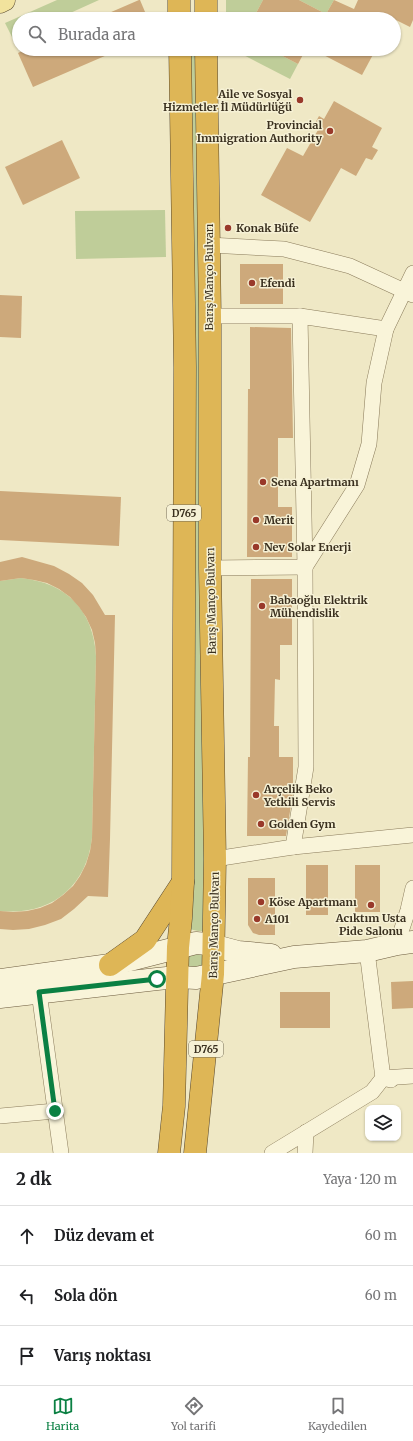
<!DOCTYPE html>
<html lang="tr">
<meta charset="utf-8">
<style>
body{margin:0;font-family:Merriweather,serif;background:#f2f2f2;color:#202124}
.controls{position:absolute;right:12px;bottom:12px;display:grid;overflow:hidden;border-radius:8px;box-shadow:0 1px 3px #0004}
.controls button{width:36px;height:36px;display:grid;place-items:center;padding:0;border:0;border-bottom:1px solid #e0e0e0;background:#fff;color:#202124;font:20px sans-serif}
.stop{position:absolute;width:12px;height:12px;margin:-9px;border:3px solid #0b8043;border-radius:50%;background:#fff}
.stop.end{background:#0b8043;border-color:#fff;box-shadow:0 1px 4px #0008}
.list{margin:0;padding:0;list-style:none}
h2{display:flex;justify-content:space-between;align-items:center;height:52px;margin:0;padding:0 16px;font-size:17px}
h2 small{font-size:13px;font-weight:400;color:#757577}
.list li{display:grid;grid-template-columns:26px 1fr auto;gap:12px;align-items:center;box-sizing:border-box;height:60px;padding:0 16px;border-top:1px solid #e0e0e0}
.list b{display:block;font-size:15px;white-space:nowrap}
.list em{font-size:13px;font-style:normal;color:#757577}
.icon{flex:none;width:22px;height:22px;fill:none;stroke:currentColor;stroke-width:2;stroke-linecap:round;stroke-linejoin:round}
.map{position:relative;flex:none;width:413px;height:1153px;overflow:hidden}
.search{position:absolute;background:#fff;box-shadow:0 1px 3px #0004;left:12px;right:12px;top:12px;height:44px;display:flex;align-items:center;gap:10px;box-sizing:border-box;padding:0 14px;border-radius:22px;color:#757577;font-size:15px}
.sheet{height:232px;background:#fff}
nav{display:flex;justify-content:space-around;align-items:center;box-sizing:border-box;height:56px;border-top:1px solid #e0e0e0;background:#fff;font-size:11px;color:#757577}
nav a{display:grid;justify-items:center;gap:2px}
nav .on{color:#0b8043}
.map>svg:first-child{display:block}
.green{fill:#bfcd99}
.building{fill:#cda97b}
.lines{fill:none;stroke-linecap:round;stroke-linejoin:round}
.street-casing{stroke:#8a7b5b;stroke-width:16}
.secondary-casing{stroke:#6c5b3e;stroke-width:23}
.primary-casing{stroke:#58482f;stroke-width:23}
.highway-casing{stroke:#58482f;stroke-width:23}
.street{stroke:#f9f4d9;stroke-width:15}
.secondary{stroke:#f9f4d9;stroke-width:22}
.primary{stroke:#f2e39d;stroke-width:22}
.highway{stroke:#deb656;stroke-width:22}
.route{stroke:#0b8043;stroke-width:5}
.poi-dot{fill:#99392a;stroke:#f6f1d5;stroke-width:1.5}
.labels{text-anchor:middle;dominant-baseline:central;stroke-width:3;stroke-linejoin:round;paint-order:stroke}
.shield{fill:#f6f1d5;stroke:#726a56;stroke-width:1}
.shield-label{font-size:10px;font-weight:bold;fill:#3a301f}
.poi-label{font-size:11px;font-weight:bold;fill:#3a301f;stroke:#f6f1d5;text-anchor:start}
.street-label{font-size:11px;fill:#3a301f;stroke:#f6f1d5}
</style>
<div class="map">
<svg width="413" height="1153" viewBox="0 0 413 1153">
<rect width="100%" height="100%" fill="#efe8c5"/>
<g class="green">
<polygon points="57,0 99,0 57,19 19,19 19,37 13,39 5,23"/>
<polygon points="226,0 263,0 253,19 226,19"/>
<polygon points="299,0 334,0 326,14"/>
<polygon points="189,49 197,49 207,931 198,931 189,929 193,859 195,770 194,169"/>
<polygon points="232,49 269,49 298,64 290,79"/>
<polygon points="165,210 166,257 76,259 75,211"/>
<path d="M21 578C67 583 93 610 96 656L92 838C86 888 50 916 0 911V581Z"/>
<polygon points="188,953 203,953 207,963 191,974 184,960"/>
</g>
<g class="building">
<polygon points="139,0 140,0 148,19 95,19"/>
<polygon points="263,0 299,0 326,14 334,0 354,9 358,0 413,0 413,20 410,27 394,19 253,19"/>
<polygon points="26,49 121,49 33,87 18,53"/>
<polygon points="269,49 306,49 298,64"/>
<polygon points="312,49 376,49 362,75"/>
<polygon points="334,101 382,128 372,147 378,150 372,160 366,158 356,176 341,168 310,222 261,195 287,148 303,156 318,130 313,127 319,116 324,119"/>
<polygon points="62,140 80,178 23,205 5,167"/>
<rect x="240" y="264" width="43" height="40"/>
<polygon points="0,295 22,296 21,338 0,337"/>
<polygon points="250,327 291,328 293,438 278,438 278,507 292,507 292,557 247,557 248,389 250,389"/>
<polygon points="0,491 121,497 119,546 0,540"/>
<polygon points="22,557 54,566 69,574 82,583 93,595 105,615 115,615 110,839 108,897 88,896 74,909 61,919 45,925 29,929 13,930 0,929 0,911 13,912 27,911 40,908 52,903 63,895 73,886 80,876 86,864 90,851 92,838 96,656 95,643 92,630 86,617 79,607 70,597 59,589 47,583 34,580 21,578 0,581 0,562"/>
<polygon points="251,579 292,579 292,645 280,645 280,680 275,679 274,726 279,726 279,757 293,757 293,793 286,836 247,836 248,757 250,757"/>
<rect x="306" y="865" width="22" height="50"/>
<rect x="355" y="865" width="25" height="47"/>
<polygon points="248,878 275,878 275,935 259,935 253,933 248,925"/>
<polygon points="413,981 413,1008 392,1009 391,982"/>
<rect x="280" y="992" width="50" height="36"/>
</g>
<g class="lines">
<g class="street-casing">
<g id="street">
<polyline points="209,245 284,249 350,266 413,295"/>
<polyline points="210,316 300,316"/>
<polyline points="210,568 305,567 357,485 369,444 374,383 386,329"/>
<polyline points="293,847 413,835"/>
<polyline points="215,859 293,847 306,767 305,567 300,316 386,329 413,273"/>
<polyline points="397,944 408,910 413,888"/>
<polyline points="367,951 383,1078 391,1080"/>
<polyline points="39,992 61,1153"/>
<polyline points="0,1116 55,1111"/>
<polyline points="272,1153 372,1092 383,1078 413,1076"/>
<polyline points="305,1153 306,1132"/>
</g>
</g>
<g class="secondary-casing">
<g id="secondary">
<polyline points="0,980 110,965 196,943 208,944 238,952 271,955"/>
<polyline points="0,997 157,979 177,977 196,978 294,957 367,951 397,944 413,942"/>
</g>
</g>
<g class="primary-casing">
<polyline id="primary" points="0,2 4,0"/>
</g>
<g class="highway-casing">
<g id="highway">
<polyline points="179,0 179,19"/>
<polyline points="206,19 206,0"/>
<polyline points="110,965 145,940 183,882"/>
<polyline points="169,1153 174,1106 178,947 181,918 183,882 185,367 180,49"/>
<polyline points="195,1153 213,974 215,859 210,568 210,316 206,49"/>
</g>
</g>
<use href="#street" class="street"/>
<use href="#secondary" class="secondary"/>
<use href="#primary" class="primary"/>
<use href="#highway" class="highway"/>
</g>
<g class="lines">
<polyline class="route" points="55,1111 39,992 157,979"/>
</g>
<g class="poi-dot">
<circle cx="300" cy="100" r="4"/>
<circle cx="330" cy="131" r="4"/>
<circle cx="228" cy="228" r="4"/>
<circle cx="252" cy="283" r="4"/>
<circle cx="263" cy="482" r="4"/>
<circle cx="256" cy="520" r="4"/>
<circle cx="256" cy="547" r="4"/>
<circle cx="262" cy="606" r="4"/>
<circle cx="256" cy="795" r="4"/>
<circle cx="261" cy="824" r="4"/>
<circle cx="261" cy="902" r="4"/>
<circle cx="371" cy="905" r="4"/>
<circle cx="257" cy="919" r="4"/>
</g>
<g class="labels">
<g class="shield">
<rect x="167" y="505" width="34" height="16" rx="3"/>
<rect x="189" y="1041" width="34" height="16" rx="3"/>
</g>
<g class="shield-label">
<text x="184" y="513">D765</text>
<text x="206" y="1049">D765</text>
</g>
<g class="poi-label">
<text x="292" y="94" text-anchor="end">Aile ve Sosyal<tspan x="292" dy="13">Hizmetler İl Müdürlüğü</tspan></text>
<text x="322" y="125" text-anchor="end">Provincial<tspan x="322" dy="13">Immigration Authority</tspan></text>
<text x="236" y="228">Konak Büfe</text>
<text x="260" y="283">Efendi</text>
<text x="271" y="482">Sena Apartmanı</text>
<text x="264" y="520">Merit</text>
<text x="264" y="547">Nev Solar Enerji</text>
<text x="270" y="600">Babaoğlu Elektrik<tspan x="270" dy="13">Mühendislik</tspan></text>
<text x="264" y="789">Arçelik Beko<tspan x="264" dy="13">Yetkili Servis</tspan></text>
<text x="269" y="824">Golden Gym</text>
<text x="269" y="902">Köse Apartmanı</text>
<text x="371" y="918" text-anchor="middle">Acıktım Usta<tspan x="371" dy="13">Pide Salonu</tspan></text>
<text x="265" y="919">A101</text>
</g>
<g class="street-label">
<text transform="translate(209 277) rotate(-90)">Barış Manço Bulvarı</text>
<text transform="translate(211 601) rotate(-91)">Barış Manço Bulvarı</text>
<text transform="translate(214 925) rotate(-89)">Barış Manço Bulvarı</text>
</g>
</g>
</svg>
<div class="controls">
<button><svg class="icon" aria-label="layers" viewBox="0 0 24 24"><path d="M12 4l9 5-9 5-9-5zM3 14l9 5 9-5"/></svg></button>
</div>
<div class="stop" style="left:157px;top:979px"></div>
<div class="stop end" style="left:55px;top:1111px"></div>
<div class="search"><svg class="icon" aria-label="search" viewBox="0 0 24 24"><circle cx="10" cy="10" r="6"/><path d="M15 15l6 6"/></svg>Burada ara</div>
</div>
<section class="sheet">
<h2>2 dk<small>Yaya · 120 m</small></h2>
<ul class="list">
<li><svg class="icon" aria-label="ahead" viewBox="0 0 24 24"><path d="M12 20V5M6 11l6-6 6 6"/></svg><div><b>Düz devam et</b></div><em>60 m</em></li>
<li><svg class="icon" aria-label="left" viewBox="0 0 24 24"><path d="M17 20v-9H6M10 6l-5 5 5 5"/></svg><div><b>Sola dön</b></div><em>60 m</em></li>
<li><svg class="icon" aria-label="arrive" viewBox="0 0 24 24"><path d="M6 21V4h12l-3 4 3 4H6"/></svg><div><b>Varış noktası</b></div></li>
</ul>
</section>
<nav>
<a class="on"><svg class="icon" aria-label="map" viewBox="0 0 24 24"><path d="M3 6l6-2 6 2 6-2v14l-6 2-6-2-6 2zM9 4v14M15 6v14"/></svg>Harita</a>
<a><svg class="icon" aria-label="directions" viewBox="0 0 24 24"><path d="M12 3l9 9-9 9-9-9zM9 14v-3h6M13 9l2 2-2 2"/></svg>Yol tarifi</a>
<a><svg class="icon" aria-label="saved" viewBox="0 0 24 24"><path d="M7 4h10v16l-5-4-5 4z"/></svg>Kaydedilen</a>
</nav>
